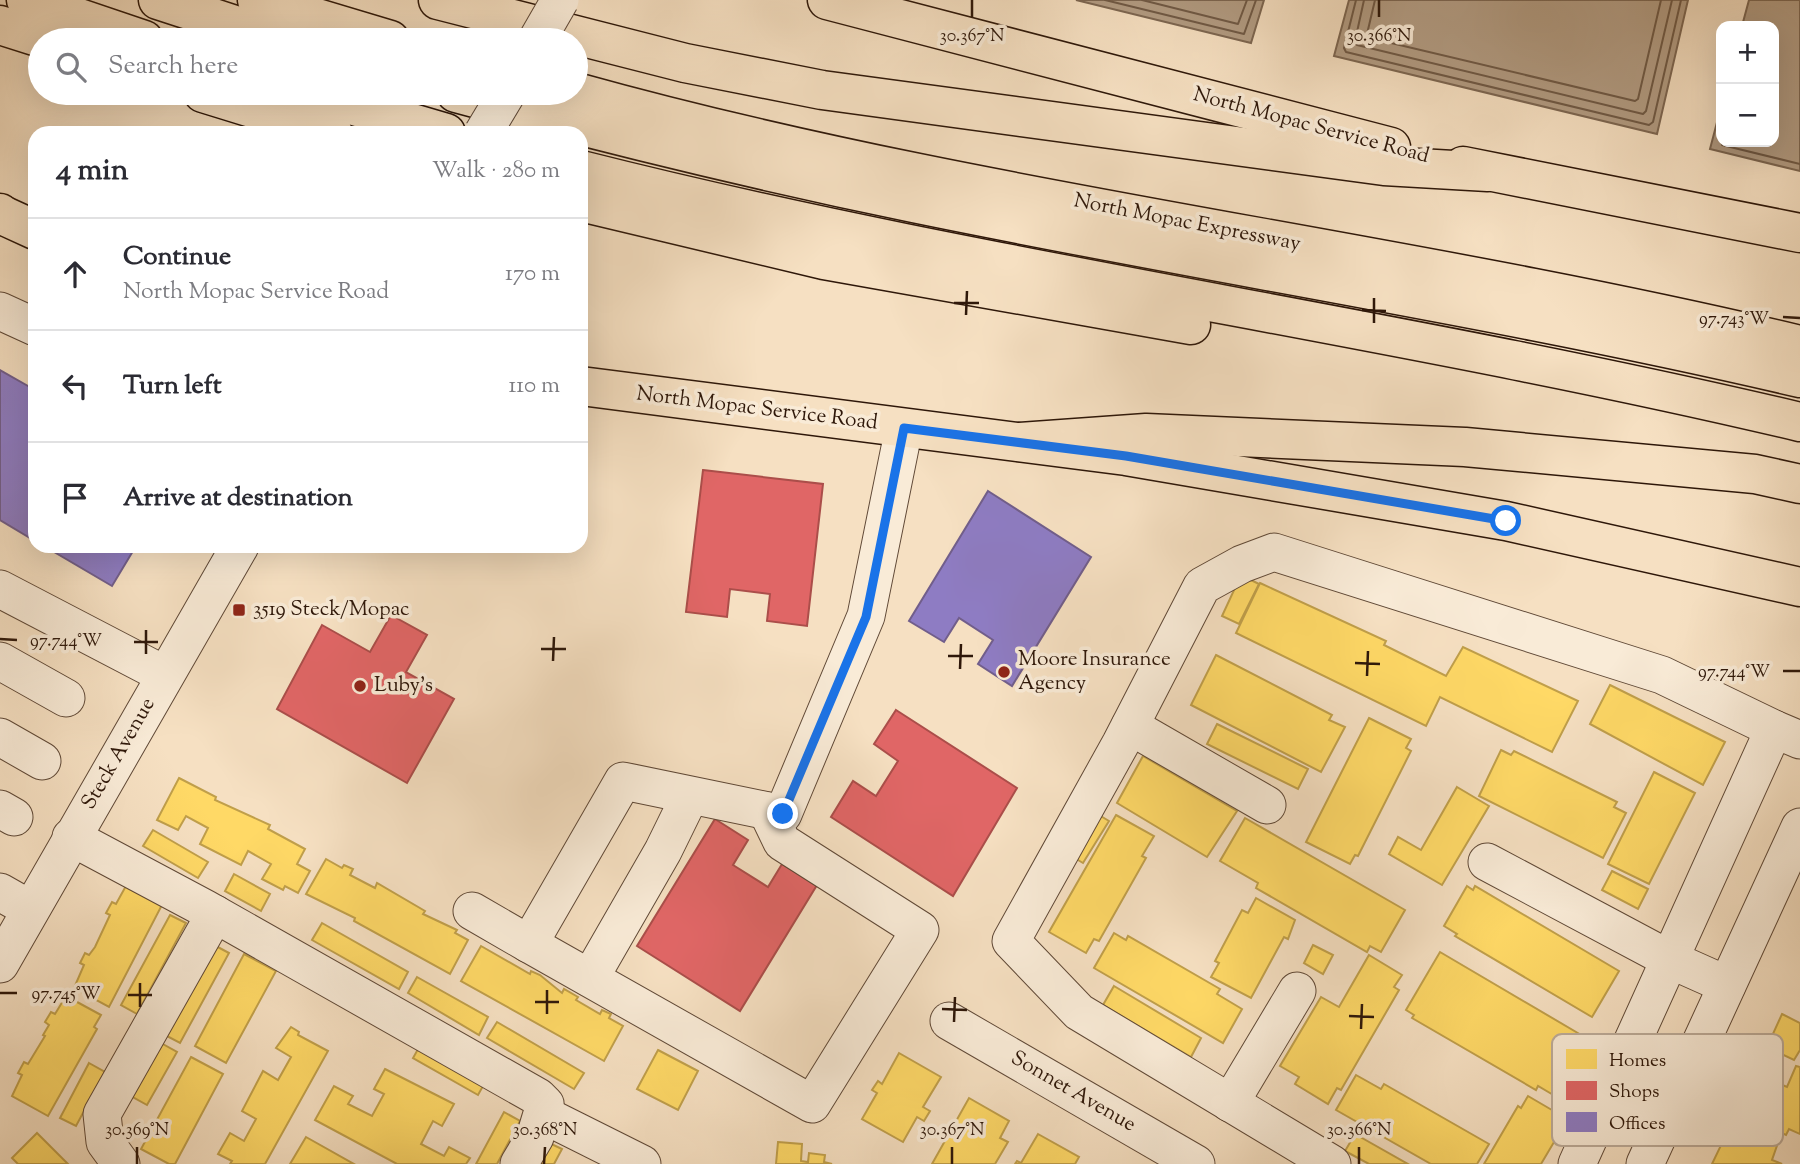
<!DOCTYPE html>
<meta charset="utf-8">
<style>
body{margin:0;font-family:"Sorts Mill Goudy",serif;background:#f2f2f3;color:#2b2b33}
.controls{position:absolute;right:21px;top:21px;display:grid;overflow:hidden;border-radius:14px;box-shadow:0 7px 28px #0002}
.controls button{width:63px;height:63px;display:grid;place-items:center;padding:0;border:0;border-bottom:2px solid #e1e1e2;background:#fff;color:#2b2b33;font:35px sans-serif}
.stop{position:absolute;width:21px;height:21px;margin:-16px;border:5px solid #1a73e8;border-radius:50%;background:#fff}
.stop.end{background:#1a73e8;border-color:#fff;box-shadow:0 2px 7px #0008}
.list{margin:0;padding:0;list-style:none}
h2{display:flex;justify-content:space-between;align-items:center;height:91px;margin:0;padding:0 28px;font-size:30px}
h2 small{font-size:23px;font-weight:400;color:#7c7c81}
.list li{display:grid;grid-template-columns:46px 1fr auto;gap:21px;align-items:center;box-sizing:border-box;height:112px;padding:0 28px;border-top:2px solid #e1e1e2}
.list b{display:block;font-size:26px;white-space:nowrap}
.list p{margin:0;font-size:23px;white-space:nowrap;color:#7c7c81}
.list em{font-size:23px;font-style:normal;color:#7c7c81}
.icon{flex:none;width:38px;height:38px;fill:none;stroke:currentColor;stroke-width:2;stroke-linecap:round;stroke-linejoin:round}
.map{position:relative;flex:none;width:1800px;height:1164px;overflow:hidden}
.search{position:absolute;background:#fff;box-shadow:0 7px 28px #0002;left:28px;top:28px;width:560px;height:77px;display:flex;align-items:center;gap:18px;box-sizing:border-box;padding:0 24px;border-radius:38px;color:#7c7c81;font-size:26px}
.panel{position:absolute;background:#fff;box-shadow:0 7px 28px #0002;left:28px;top:126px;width:560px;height:427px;border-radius:21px}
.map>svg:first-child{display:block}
.water{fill:#b29c83;stroke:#7d6752;stroke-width:2}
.homes{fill:#ffd966;stroke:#c09f4a;stroke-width:2}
.shops{fill:#e06666;stroke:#ab4e4a;stroke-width:2}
.offices{fill:#8e7cc3;stroke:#715e8b;stroke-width:2}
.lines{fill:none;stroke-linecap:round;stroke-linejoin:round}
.shore{stroke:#705a46;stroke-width:2}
.minor-casing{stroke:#604937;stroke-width:39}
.major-casing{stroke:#2e1709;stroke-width:41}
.highway-casing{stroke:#2e1709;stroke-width:41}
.minor{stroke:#f9ebd7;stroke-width:37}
.major{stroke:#f6e0c2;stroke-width:38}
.highway{stroke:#f6e0c2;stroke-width:38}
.minor-bridge-casing{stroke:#604937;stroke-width:39;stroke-linecap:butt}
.minor-bridge{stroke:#f9ebd7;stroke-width:37}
.route{stroke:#1a73e8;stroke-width:9}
.ticks{fill:none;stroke:#2e1709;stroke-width:2.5}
.poi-dot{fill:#8f2418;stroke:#f9ebd7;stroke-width:2.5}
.labels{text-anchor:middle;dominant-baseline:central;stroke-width:7;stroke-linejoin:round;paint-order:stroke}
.street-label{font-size:21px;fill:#2e1709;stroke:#f9ebd7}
.poi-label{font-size:21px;fill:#2e1709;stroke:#f9ebd7;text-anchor:start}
.key{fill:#f9ebd7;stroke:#bcab99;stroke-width:2}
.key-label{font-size:19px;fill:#2e1709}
.ticks-label{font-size:18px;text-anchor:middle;fill:#2e1709;stroke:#f9ebd7;stroke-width:7;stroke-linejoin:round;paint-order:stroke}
</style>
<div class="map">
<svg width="1800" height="1164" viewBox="0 0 1800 1164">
<rect width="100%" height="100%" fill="#f6e0c2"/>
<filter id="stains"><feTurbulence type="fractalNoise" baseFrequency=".00286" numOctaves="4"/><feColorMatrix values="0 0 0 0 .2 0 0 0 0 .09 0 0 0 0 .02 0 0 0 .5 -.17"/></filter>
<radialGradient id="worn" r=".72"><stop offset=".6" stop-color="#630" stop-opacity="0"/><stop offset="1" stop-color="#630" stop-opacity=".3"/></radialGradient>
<g class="water">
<polygon points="1076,0 1264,0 1251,43"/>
<polygon points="1349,0 1688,0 1657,134 1334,56"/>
<polygon points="1749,0 1800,0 1800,171 1710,149 1721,107 1721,142 1774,142 1774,26 1742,26"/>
</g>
<g class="homes">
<polygon points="1241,575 1259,584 1239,624 1222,616"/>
<polygon points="1260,583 1386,641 1384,645 1446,676 1463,647 1578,701 1552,752 1440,697 1426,726 1236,633"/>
<polygon points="1216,655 1332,715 1329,720 1345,727 1321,772 1191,705"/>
<polygon points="1610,685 1725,742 1703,785 1590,724"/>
<polygon points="1369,718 1411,739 1406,748 1411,751 1358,856 1355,855 1350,864 1306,842"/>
<polygon points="1217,724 1308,769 1298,789 1207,744"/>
<polygon points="1501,750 1511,755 1514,751 1617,802 1614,807 1626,813 1603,858 1479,796"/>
<polygon points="1143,756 1237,811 1207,857 1117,803"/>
<polygon points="1654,772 1695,793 1649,884 1608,864"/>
<polygon points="179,778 216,797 215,800 270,825 268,829 305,849 297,864 310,871 298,893 285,886 283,890 262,879 271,864 248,851 241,865 200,844 208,828 186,816 178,830 157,820"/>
<polygon points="1457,787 1489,806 1442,885 1389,854 1398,837 1421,850"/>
<polygon points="1094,812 1109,821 1083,863 1068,854"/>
<polygon points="1116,815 1154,836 1142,856 1146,858 1099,941 1094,939 1086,953 1049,932"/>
<polygon points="1245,818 1405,910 1381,952 1370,946 1367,952 1256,888 1258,883 1220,861"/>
<polygon points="153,830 208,862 198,878 143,846"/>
<polygon points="326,859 342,868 344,865 353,869 350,875 375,888 377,883 425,911 423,914 457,930 455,933 468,940 450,974 354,921 355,918 306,894"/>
<polygon points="1612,871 1648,889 1638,909 1602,890"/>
<polygon points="234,874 270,894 261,911 225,891"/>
<polygon points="127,884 163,903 109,1007 74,988 84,965 80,963 85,953 89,955 95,947 110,915 106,913 112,902 116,904"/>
<polygon points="1467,886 1473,890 1475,886 1619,971 1592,1017 1455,936 1457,934 1444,926"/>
<polygon points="1256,898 1295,920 1288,939 1284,937 1251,998 1211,977 1219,963 1215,961 1242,910 1248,913"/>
<polygon points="170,915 186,923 137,1014 121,1005"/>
<polygon points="322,923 408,972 399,989 312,940"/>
<polygon points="1114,933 1126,940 1128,936 1220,989 1217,994 1242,1009 1223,1043 1094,968"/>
<polygon points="214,945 229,953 180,1043 165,1035"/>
<polygon points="1313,945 1333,955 1323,974 1304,963"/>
<polygon points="481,946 530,974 531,971 540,975 562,993 564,989 578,997 576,1000 600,1014 602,1010 611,1014 609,1018 623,1026 604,1061 461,981"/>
<polygon points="1440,952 1588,1039 1555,1096 1538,1086 1536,1090 1412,1018 1414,1015 1406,1010"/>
<polygon points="244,954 276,971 226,1063 195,1046"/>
<polygon points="1369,955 1402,975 1394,987 1399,990 1341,1090 1337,1088 1328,1104 1295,1084 1299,1077 1280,1066 1321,997 1339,1007"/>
<polygon points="417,977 488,1017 479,1035 408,993"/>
<polygon points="1114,986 1201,1038 1191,1057 1103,1005"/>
<polygon points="66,996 101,1015 94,1027 97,1029 48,1116 12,1096 22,1075 18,1073 24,1062 28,1064 45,1036 43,1035 49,1025 45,1022 51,1012 55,1014"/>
<polygon points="1782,1014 1800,1023 1800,1050 1794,1060 1767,1047"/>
<polygon points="497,1022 584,1073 574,1089 487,1038"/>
<polygon points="291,1027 299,1032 298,1035 328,1051 265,1164 230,1164 232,1161 218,1154 230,1133 244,1141 256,1119 242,1111 263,1071 278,1080 291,1057 276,1048"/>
<polygon points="422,1042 487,1079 478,1095 413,1058"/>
<polygon points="161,1043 177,1052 147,1105 131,1096"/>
<polygon points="658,1050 698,1071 678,1110 637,1089"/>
<polygon points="899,1053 941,1077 923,1107 930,1111 924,1121 917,1117 903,1142 862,1119 877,1093 872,1090 878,1081 882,1084"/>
<polygon points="191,1057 223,1074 175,1164 169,1164 141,1149"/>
<polygon points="89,1063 105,1072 76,1126 60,1118"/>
<polygon points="1796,1066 1800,1067 1800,1134 1789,1129 1786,1135 1771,1128 1774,1121 1740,1106 1755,1073 1787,1087"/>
<polygon points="385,1069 454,1104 442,1126 433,1121 421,1144 444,1156 449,1147 470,1158 466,1164 397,1164 315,1120 334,1086 353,1096 348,1104 372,1116 384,1094 374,1089"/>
<polygon points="1356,1075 1381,1089 1384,1084 1489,1144 1477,1164 1431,1164 1336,1110"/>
<polygon points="1528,1096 1569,1120 1556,1144 1554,1142 1541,1164 1484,1164 1518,1106 1521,1108"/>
<polygon points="969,1098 1009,1121 1000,1138 1008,1142 995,1164 932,1164"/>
<polygon points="504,1112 520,1121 497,1164 476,1164"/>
<polygon points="1738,1122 1780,1137 1772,1160 1782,1164 1712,1164 1723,1141 1729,1144"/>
<polygon points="37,1133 68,1164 18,1164 12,1158"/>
<polygon points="1038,1134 1079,1157 1075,1164 1015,1164 1017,1161 1021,1163"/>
<polygon points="1355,1134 1408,1164 1369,1164 1345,1151"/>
<polygon points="306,1137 354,1164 290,1164"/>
<polygon points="545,1141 562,1149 554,1164 533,1164"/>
<polygon points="778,1142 802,1144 801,1161 808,1162 809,1153 825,1155 824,1162 832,1164 776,1164"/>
</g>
<g class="shops">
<polygon points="703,470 823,484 807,626 767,621 770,594 730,589 727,617 686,612"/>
<polygon points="391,615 427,635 406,672 454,699 407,783 277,709 322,625 370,652"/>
<polygon points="896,710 1017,788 953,896 831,817 853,781 876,796 898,761 874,744"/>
<polygon points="715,819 748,840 733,865 768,887 782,864 817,885 740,1011 637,946"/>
</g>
<g class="offices">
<polygon points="0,370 35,390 35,541 0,520"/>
<polygon points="988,491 1091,557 1012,686 978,664 993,640 959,618 944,642 909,621"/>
<polygon points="44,546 136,546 112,586"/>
</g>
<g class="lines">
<g class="shore">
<polyline points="1105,0 1244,34 1256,0"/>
<polyline points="1142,0 1238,24 1247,0"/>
<polyline points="1356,0 1344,48 1346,52 1649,125 1653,122 1681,0"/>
<polyline points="1364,0 1355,41 1357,45 1643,114 1646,111 1672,0"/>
<polyline points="1375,0 1367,34 1370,38 1635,101 1638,99 1661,0"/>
<polyline points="1721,135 1722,145 1800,164"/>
</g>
<g class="minor-casing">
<g id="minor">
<polyline points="0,311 35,327"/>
<polyline points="0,589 165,675"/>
<polyline points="0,661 66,698"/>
<polyline points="1130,726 1267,805"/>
<polyline points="0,737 42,761"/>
<polyline points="0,809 14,817"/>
<polyline points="71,837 206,909 538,1097 545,1104 535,1137 519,1164"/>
<polyline points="1487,862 1671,960 1727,985"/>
<polyline points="0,892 30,909"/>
<polyline points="472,911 529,944 623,781 783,814 866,616 904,428"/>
<polyline points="529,944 812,1104 920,930 782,842 767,811"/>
<polyline points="0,964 240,546"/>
<polyline points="590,978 663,851 690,796"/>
<polyline points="949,1021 1196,1164"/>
<polyline points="1230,1103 1297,991"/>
<polyline points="544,1115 642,1164"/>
<polyline points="121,1164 105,1142 102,1114 215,914"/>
<polyline points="1332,1164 1079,1012 1011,941 1121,743 1202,586 1242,564 1274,552 1662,675 1774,729"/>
<polyline points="1577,1164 1774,729 1800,740"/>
<polyline points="1645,1164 1800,827"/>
</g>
</g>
<g class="major-casing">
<g id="major">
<polyline points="438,0 685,63 822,90 1384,166 1488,172"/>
<polyline points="827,0 1391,147"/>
<polyline points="1463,166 1800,233"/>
<polyline points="0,214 35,230"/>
<polyline points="581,386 1126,456 1506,521 1800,587"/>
</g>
</g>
<g class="highway-casing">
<g id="highway">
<polyline points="26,0 144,40"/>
<polyline points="158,0 281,40"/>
<polyline points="257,0 390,40"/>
<polyline points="0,25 47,40"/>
<path d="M576 92C978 204 1395 248 1800 345"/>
<polyline points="203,93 333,133"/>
<polyline points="310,93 446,133"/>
<path d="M456 93C607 134 759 171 913 203 1208 264 1506 309 1800 378"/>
<path d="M581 170C984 272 1396 326 1800 422"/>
<polyline points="581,202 824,260 1191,325"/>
<polyline points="0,213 3,216"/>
<polyline points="1020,442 1146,433 1465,447 1755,474 1800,484"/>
</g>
</g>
<use href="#minor" class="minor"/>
<use href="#major" class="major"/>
<use href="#highway" class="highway"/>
<g class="minor-bridge-casing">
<g id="minor-bridge">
<polyline points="537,40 560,0"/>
<polyline points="483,133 507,93"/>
</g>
</g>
<use href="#minor-bridge" class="minor-bridge"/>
</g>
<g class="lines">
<polyline class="route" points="783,814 866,617 904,428 1126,456 1506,521"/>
</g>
<path class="ticks" d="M972 17V0M1379 17V0M954 303H979M1362 310 1386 311M966 315 967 291M1783 317 1800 318M1374 323V298M0 639 17 640M134 642H158M541 649H566M146 654V630M948 656H973M553 661 554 637M1355 663 1380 664M960 669 961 644M1783 671H1800M1367 676 1368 651M0 993H17M128 995H152M535 1002H559M140 1007V983M942 1009 967 1010M547 1014V990M1349 1016 1374 1017M954 1022 955 997M1361 1029 1362 1004M137 1164V1147M544 1164 545 1147M952 1164V1147M1359 1164V1147"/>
<g class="poi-dot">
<rect x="232" y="603" width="14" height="14" rx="3.5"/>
<circle cx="1004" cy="672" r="7"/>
<circle cx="360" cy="686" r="7"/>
</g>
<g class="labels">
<g class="street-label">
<text transform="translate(1311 126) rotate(15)">North Mopac Service Road</text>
<text transform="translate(1187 223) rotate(11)">North Mopac Expressway</text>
<text transform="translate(757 409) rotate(7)">North Mopac Service Road</text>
<text transform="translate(119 754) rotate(-60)">Steck Avenue</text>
<text transform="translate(1073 1092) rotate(30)">Sonnet Avenue</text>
</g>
<g class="poi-label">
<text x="253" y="610">3519 Steck/Mopac</text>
<text x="1018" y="660">Moore Insurance<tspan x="1018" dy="24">Agency</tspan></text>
<text x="374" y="686">Luby's</text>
</g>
</g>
<rect x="1552" y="1034" width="231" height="112" rx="10" class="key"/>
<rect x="1566" y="1049" width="31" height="20" fill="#ffd966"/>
<rect x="1566" y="1081" width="31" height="19" fill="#e06666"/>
<rect x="1566" y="1112" width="31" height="20" fill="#8e7cc3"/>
<g class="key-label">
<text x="1609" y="1066">Homes</text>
<text x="1609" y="1097">Shops</text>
<text x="1609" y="1129">Offices</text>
</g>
<g class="ticks-label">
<text x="972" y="41">30.367°N</text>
<text x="1379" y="41">30.366°N</text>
<text x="1734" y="324">97.743°W</text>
<text x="66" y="646">97.744°W</text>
<text x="1734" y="677">97.744°W</text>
<text x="66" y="999">97.745°W</text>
<text x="137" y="1135">30.369°N</text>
<text x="545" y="1135">30.368°N</text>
<text x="952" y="1135">30.367°N</text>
<text x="1359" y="1135">30.366°N</text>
</g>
<rect width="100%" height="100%" filter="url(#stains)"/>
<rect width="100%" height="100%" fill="url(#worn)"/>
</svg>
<div class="controls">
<button>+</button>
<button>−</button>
</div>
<div class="stop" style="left:1506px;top:521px"></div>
<div class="stop end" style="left:783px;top:814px"></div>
<div class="search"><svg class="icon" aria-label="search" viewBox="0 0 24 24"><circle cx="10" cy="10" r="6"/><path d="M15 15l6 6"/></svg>Search here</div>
<section class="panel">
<h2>4 min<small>Walk · 280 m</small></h2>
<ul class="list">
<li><svg class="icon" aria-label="ahead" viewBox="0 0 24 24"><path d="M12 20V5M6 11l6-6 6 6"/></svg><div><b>Continue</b><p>North Mopac Service Road</p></div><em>170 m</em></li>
<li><svg class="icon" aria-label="left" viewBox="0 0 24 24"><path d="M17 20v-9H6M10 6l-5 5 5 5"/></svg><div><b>Turn left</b></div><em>110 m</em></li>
<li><svg class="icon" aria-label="arrive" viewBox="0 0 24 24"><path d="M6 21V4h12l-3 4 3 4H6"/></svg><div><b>Arrive at destination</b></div></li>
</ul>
</section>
</div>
